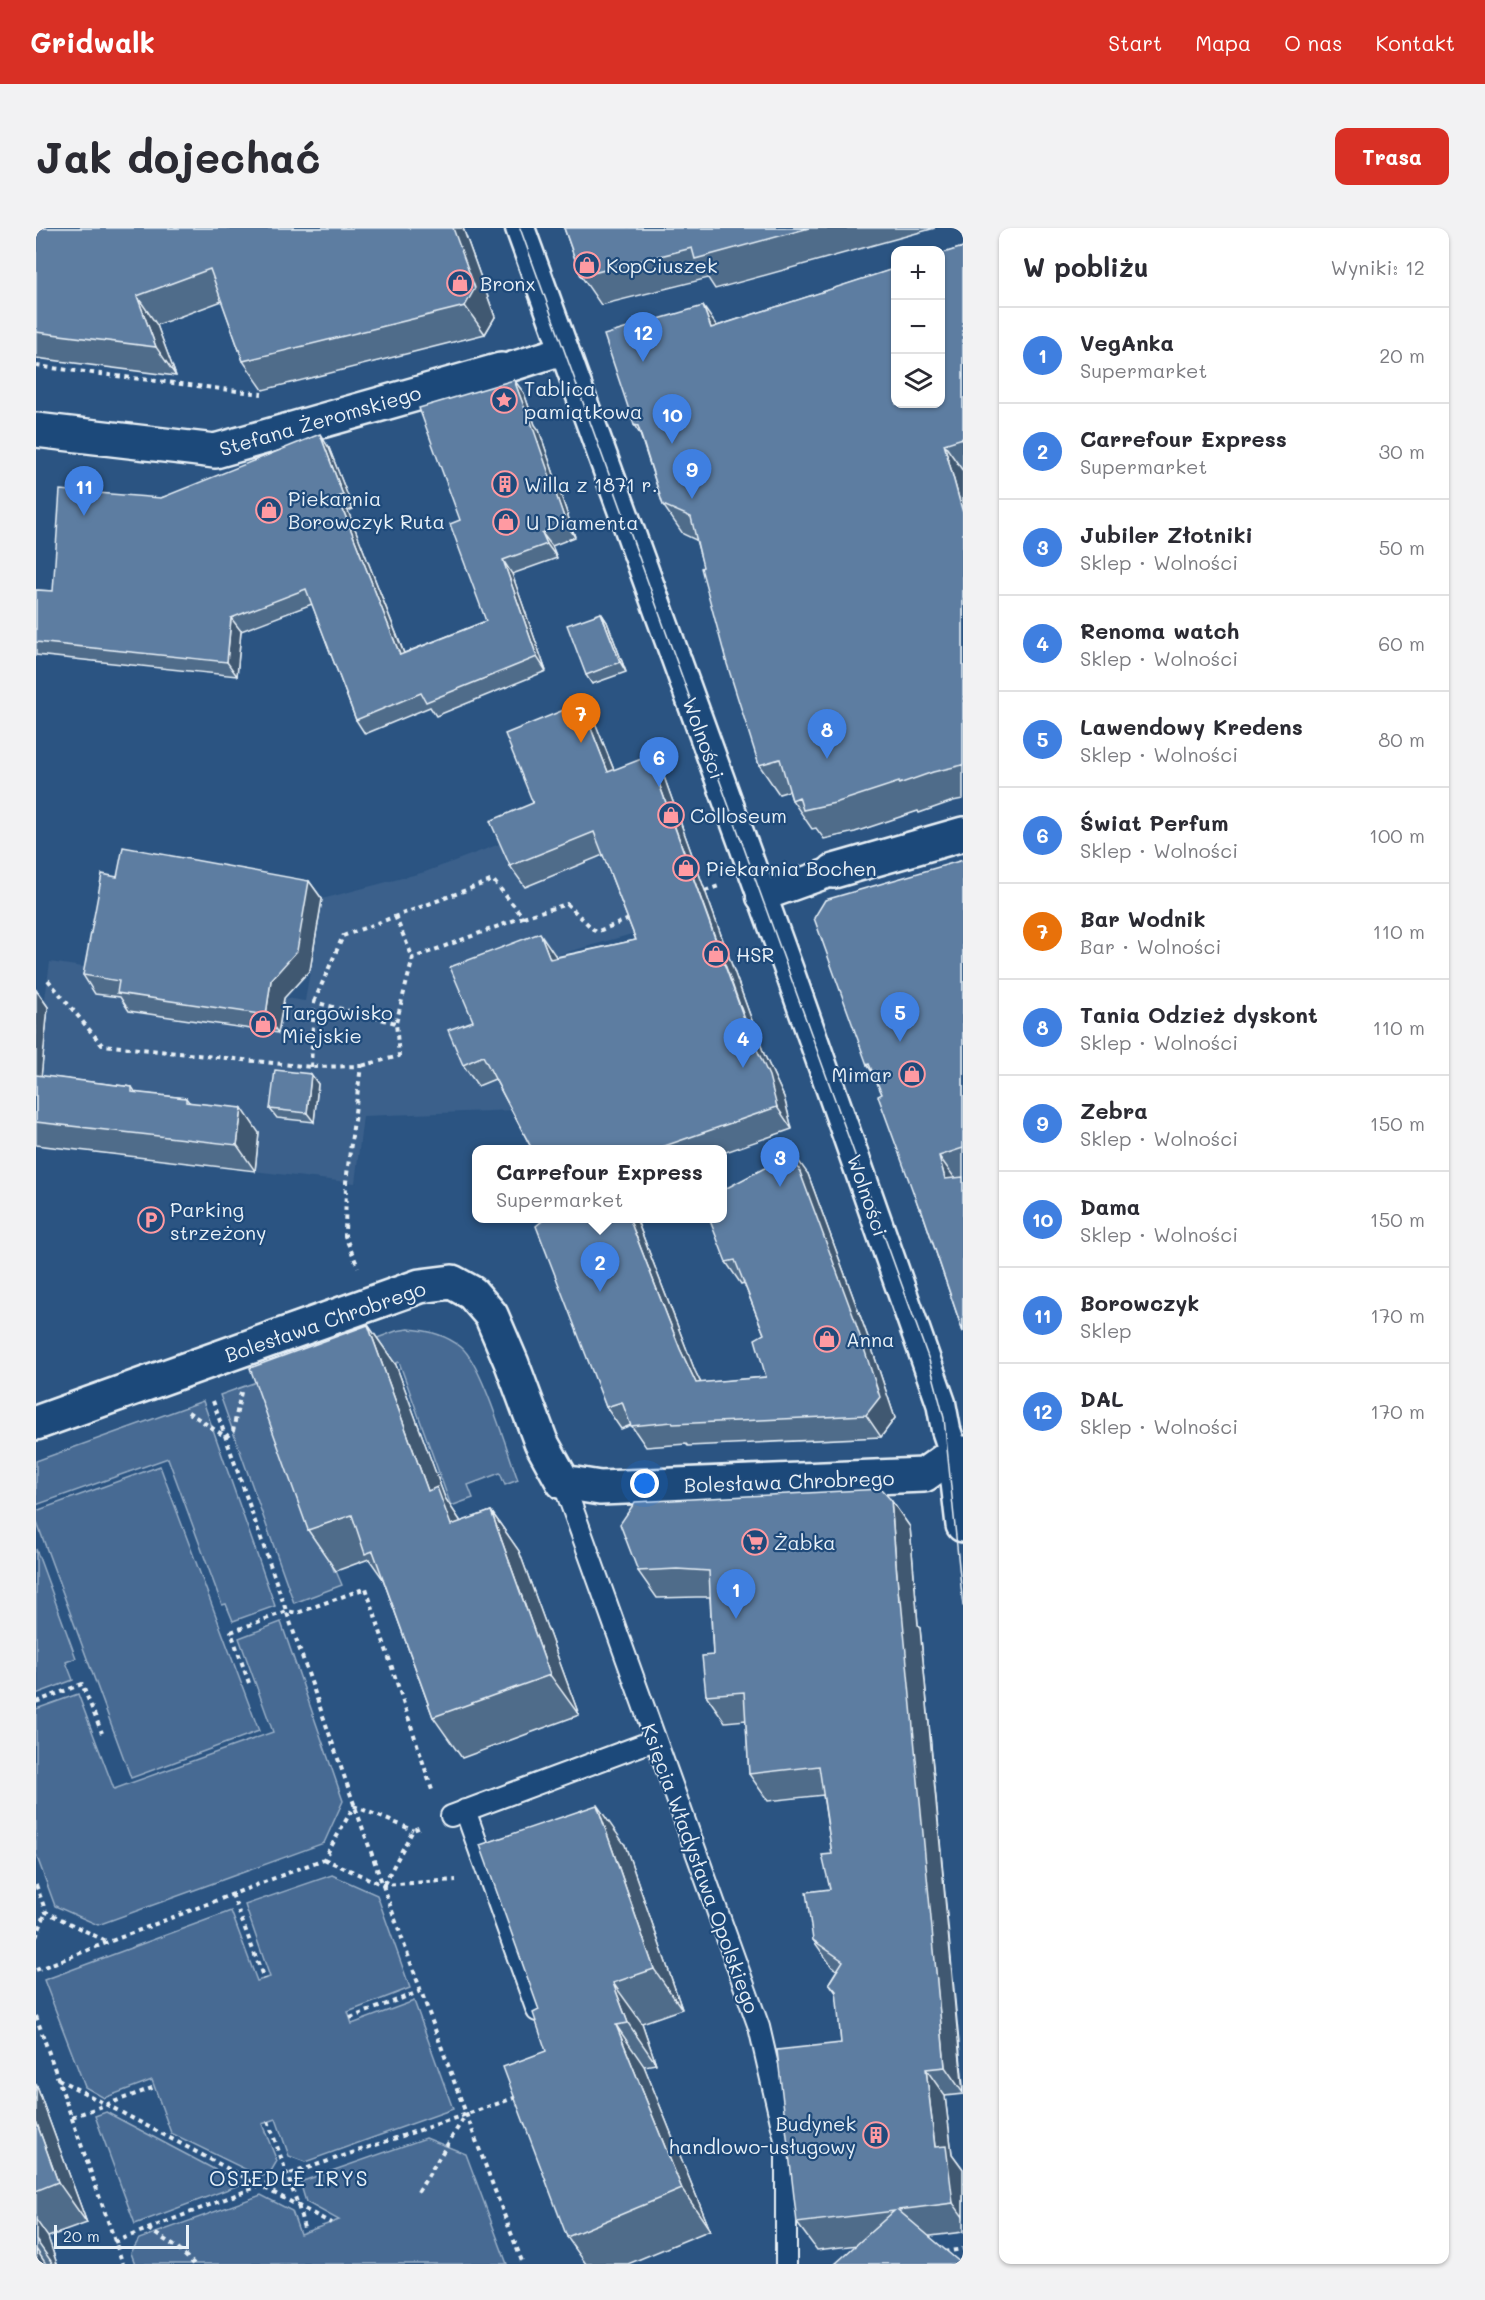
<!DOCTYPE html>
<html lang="pl">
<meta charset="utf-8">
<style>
body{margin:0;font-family:Mali,sans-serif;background:#f2f2f3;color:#2b2b33}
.controls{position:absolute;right:18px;top:18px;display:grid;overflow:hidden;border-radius:12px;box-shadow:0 2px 4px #0004}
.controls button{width:54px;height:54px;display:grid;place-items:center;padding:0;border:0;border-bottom:2px solid #e1e1e2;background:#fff;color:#2b2b33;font:30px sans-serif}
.scale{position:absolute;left:18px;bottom:15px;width:135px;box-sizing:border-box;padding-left:6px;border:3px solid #e8f1f8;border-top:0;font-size:16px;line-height:21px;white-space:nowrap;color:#e8f1f8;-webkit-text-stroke:4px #1f4a7a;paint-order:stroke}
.you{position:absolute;left:609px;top:1256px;width:21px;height:21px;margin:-15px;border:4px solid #fff;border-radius:50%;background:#1a73e8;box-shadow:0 0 0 9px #1a73e833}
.badge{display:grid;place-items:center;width:39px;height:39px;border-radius:50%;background:#d93025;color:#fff;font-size:20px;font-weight:700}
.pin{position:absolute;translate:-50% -50px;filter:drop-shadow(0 2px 3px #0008)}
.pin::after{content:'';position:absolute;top:32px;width:21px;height:18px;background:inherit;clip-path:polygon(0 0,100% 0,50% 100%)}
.popup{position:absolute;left:436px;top:917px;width:255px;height:78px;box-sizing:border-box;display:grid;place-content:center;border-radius:12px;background:#fff;filter:drop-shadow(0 2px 4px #0005);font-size:20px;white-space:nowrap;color:#7c7c81}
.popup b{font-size:22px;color:#2b2b33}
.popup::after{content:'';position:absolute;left:50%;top:100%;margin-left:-12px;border:12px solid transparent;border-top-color:#fff}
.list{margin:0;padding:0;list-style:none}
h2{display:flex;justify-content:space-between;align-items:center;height:78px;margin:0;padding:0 24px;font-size:26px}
h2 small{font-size:20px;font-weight:400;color:#7c7c81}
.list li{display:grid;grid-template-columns:39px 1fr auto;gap:18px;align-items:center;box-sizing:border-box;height:96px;padding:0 24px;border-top:2px solid #e1e1e2}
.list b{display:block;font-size:22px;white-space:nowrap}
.list p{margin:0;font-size:20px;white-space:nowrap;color:#7c7c81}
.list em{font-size:20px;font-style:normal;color:#7c7c81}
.icon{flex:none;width:33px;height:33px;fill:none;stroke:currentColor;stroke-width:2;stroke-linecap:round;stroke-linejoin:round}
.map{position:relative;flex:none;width:927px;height:2036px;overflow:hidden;border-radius:12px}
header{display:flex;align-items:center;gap:36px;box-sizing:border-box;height:84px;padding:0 30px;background:#d93025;color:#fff}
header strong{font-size:28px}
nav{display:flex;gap:33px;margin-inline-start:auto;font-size:21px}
.intro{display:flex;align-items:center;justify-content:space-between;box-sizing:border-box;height:144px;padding:0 36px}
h1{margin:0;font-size:42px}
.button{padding:15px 27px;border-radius:12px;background:#d93025;color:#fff;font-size:21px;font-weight:700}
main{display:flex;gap:36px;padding:0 36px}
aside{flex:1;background:#fff;border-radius:12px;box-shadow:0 2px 4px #0004}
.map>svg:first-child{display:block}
.built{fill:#3a608b}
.green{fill:#476b93;stroke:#98aec6;stroke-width:1.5}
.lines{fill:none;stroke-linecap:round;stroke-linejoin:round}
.service-casing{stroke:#e8f1f8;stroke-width:24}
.pedestrian-casing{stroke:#e8f1f8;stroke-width:33}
.minor-casing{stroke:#e8f1f8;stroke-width:38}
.path{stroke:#e8f1f8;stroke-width:4;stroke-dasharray:4.5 4.5;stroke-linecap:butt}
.service{stroke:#1f4a7a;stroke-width:20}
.pedestrian{stroke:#1f4a7a;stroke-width:28}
.minor{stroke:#1f4a7a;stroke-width:33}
.tram{stroke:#e8f1f8;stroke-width:1.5}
.wall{fill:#506c8a;stroke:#e8f1f8;stroke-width:1.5}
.shaded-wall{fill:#415871;stroke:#e8f1f8;stroke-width:1.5}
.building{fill:#5d7da1;stroke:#e8f1f8;stroke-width:1.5}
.labels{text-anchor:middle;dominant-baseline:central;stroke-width:4.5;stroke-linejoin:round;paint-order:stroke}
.poi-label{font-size:20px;fill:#e8f1f8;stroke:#1f4a7a;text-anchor:start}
.street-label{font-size:20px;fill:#e8f1f8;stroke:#1f4a7a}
.neighbourhood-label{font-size:21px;letter-spacing:1.5px;fill:#e8f1f8;stroke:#1f4a7a}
</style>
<header>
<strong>Gridwalk</strong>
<nav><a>Start</a><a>Mapa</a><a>O nas</a><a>Kontakt</a></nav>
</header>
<div class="intro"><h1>Jak dojechać</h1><a class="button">Trasa</a></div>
<main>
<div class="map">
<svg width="927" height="2036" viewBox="0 0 927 2036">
<rect width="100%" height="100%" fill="#2b5482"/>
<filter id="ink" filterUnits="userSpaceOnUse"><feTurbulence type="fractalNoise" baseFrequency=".0167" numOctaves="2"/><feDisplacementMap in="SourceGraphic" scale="12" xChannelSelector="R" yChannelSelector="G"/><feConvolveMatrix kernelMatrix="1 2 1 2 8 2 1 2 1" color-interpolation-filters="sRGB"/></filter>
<g filter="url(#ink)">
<polygon class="built" points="469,614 489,659 560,630 576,633 603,704 514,729 465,848 479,882 327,888 319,955 0,917 8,778 14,734 269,773 286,671 389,644"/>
<g class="green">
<path d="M372 1101C391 1102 410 1107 425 1119 446 1136 471 1223 482 1252L469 1257 464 1245 432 1257 437 1270 415 1278 363 1134 287 1161 277 1134 360 1103Z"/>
<polygon points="267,1137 239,1179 298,1343 300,1343 306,1357 258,1375 184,1167"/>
<polygon points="167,1173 239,1378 197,1393 190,1376 186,1377 132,1230 0,1277 0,1233"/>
<polygon points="124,1238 223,1503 95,1550 0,1292 0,1283"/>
<polygon points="0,1321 40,1430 30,1434 37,1452 0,1466"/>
<polygon points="245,1394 307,1573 288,1615 62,1697 19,1678 0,1626 0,1481 42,1466 78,1561 237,1504 203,1410"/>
<polygon points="296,1647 341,1667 374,1760 312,1784 316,1796 378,1773 417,1881 269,1934 253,1928 240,1891 226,1896 241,1933 234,1945 225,1949 135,1905 116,1852 68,1870 49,1859 8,1752 195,1683 221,1753 234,1749 209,1677"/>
<polygon points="70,1884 206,1956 99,1996 59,1888"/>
<polygon points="390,1910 430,1926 471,2036 99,2036 95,2025 103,2011 225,1967 256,1983 264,2006 303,1992 270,1974 264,1954"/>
</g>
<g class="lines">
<g class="service-casing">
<g id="service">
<polyline points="527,1254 723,1799 750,1916 750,2036"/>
<polyline points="429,1582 501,1783"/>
<polyline points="415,1588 619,1512"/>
</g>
</g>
<g class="pedestrian-casing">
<g id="pedestrian">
<polyline points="484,0 754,745 905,1175 910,1202 919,1228"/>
<polyline points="465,142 528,122"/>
<polyline points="725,669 798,643"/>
</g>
</g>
<g class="minor-casing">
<g id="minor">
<polyline points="0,202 179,223 465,142"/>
<polyline points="798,643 927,606"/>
<polyline points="0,1195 384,1058 416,1054 436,1065 455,1087 476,1136 505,1214 527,1254 564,1260 888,1247 912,1230 927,1225"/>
<polyline points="919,1228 927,1297"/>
</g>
</g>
<g class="path">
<polyline points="0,138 226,166"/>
<polyline points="669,663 683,658"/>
<polyline points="359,688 377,730"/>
<polyline points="487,689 531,676 560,704 596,690"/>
<polyline points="12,752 66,817 275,839 325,838 310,954 309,1008 322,1039"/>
<polyline points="278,774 307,708 457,652 487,689 377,730 360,795"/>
<polyline points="275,839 278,774 360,795 363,828 325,838"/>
<path d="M177 1173C278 1462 377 1751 487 2036"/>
<polyline points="152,1184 190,1209 197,1203 205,1164"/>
<polyline points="213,1455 195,1404 251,1383 261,1385 330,1360 396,1562"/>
<polyline points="0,1474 46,1456 66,1505"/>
<polyline points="288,1631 347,1657 420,1652"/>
<polyline points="348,1656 377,1602 385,1599"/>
<polyline points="0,1657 10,1684 72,1714"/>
<polyline points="196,1666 228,1751"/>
<polyline points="0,1709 10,1684"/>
<polyline points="0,1742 288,1631 318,1578 377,1602"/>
<polyline points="0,1788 87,2036"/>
<polyline points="314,1790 385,1763"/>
<polyline points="22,1851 295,1995"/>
<polyline points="36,1889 119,1859"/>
<polyline points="232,1893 262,1977 269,2004"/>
<polyline points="382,1964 429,1888"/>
<polyline points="112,2001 140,2019 158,2036"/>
<polyline points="78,2014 251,1947 484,1868"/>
<polyline points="908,2024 927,2021"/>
</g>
<use href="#service" class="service"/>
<use href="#pedestrian" class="pedestrian"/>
<use href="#minor" class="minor"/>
<polyline class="tram" points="484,0 893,1132 908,1190 927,1378"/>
</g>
<g class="wall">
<polygon points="0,0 427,0 459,89 449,106 227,162 207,133 186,73 121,97 140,148 0,130"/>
<polygon points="528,0 899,0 679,61 672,50 565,77 545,48"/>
<polygon points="927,19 927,571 917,573 883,585 882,583 819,604 788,611 780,600 776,601 756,572 753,563 743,566 723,537 660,312 647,306 627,277 604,206 598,197 681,98"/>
<polygon points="478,152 488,165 499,197 503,202 539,309 516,318 521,330 476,346 510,443 400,488 394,479 329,506 320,492 276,376 205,403 201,448 0,427 0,362 17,363 125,270 293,220 317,281 312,283 368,425 450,393 424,292"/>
<polygon points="565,385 571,394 590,444 556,456 550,447"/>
<polygon points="545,475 560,497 578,542 628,549 728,826 748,869 756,901 687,925 687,921 496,921 459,851 442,858 427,837 437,793 519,727 520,729 600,712 567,627 489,659 474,638 497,575"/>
<polygon points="927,632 927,1104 887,986 883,980 846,866 837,845 831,837"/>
<polygon points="81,649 273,653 286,671 274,742 248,770 242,805 93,783 84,769 59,766 47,747"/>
<polygon points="0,762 12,779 5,848 96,859 100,865 150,870 153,874 223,905 219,943 0,917"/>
<polygon points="275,846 282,856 278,894 241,890 234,881"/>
<polygon points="772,946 833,1112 859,1190 845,1209 652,1218 650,1216 610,1219 595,1197 585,1201 570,1179 510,990 600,990 659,1143 665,1155 730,1149 728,1106 708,1055 705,1056 690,1034"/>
<polygon points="332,1097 360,1137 409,1270 425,1294 455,1283 483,1323 543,1487 426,1530 397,1489 347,1351 333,1331 300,1343 272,1302"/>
<polygon points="855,1272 874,1299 882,1397 884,1400 927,1858 927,1866 909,1868 916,1926 927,1941 927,2004 781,2022 761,1995 805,1815 801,1766 793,1755 801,1742 796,1739 777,1712 794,1661 796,1626 787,1567 732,1573 713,1546 710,1492 689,1494 670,1467 677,1427 674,1369 660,1369 621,1370 602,1343"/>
<polygon points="589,1617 646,1781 606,1795 620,1836 608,1838 674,2002 592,2036 550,2036 531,2009 510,1823 503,1782"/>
<polygon points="0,1856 51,1995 12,2009 21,2036 0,2036"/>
</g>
<g class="shaded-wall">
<polygon points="417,0 427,0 459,89 449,106 429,78"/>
<polygon points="101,68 121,97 140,148 120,119"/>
<polygon points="667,78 687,107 675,100"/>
<polygon points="478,152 488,165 499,197 503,202 539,309 530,295"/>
<polygon points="284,206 293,220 317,281 307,267"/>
<polygon points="908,216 927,243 927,285"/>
<polygon points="302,269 312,283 374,441 364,427"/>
<polygon points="506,305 516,318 521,330 511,316"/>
<polygon points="467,332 476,346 510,443 501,429"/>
<polygon points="565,385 571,394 590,444 584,434"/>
<polygon points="195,390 205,403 201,448 191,434"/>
<polygon points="545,475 560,497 587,565 572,544"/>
<polygon points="613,528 628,549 728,826 748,869 756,901 741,879"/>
<polygon points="273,653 286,671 274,742 248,770 242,805 230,787 235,752"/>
<polygon points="504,705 519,727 529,752 514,731"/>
<polygon points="0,762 12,779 3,871 0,867"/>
<polygon points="275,846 282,856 278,894 271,885"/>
<polygon points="206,880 223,905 219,943 201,917"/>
<polygon points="757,925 772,946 833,1112 859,1190 845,1209 830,1187"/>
<polygon points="903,928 925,959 909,951"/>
<polygon points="593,990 600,990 659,1143 675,1176 660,1155 644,1121"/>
<polygon points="332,1097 360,1137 409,1270 429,1300 415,1297 392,1263"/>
<polygon points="855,1272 874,1299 882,1397 884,1400 927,1865 909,1839 863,1373"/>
<polygon points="455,1283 483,1323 543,1487 514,1447"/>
<polygon points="561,1577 589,1617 646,1781 618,1741"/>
<polygon points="577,1755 606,1795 620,1836 592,1795"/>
<polygon points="580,1797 608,1838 674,2002 646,1961"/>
<polygon points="890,1841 909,1868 916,1926 927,1941 927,1989 917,1975 899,1919"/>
<polygon points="0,1856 51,1995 22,1954 0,1893"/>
<polygon points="0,1992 12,2009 21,2036 17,2036 0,2012"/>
<polygon points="0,2021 10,2036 1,2036"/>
</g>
<g class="building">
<polygon points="0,0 417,0 439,60 429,78 207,133 174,41 101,68 120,119 0,104"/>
<polygon points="528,0 773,0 659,31 656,20 545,48"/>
<polygon points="927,19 927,210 908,216 927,285 927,537 897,544 863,556 863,554 799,575 767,582 763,569 756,572 744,531 723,537 691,436 665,340 667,339 655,289 627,277 602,198 598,197 568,107 667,78 675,100 860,40 860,176 904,176 904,26"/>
<polygon points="478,152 492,189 493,188 530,295 506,305 511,316 467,332 501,429 390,474 385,465 320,492 270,361 195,390 191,434 0,414 0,362 17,363 24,262 125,270 284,206 307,267 302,269 364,427 450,393 414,296 424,292 383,180"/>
<polygon points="565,385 584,434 550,447 531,397"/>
<polygon points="545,475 572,544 613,528 713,804 733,848 741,879 620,921 496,921 447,828 427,837 412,802 437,793 414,739 504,705 514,731 600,712 558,604 474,638 454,593 497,575 469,506"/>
<polygon points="87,619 273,653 261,723 235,752 230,787 81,765 83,753 47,747 66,646 81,649"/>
<polygon points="927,632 927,920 903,928 909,951 927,949 927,1104 885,980 883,980 842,868 846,866 833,836 831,837 778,690 789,672"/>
<polygon points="239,842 275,846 271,885 234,881"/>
<polygon points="0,847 96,859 96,864 150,870 150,874 206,880 201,917 0,894"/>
<polygon points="757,925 818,1090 844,1169 830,1187 637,1196 636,1194 595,1198 586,1174 570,1179 500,998 510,990 593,990 644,1121 660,1155 730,1149 719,1111 728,1106 699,1032 690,1034 673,990 687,990 687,962"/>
<polygon points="332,1097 392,1263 401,1259 415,1297 455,1283 514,1447 397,1489 337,1323 329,1326 316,1287 272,1302 214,1140"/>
<polygon points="845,1261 855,1272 863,1373 865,1372 909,1839 890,1841 899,1919 910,1918 917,1975 862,1982 926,2036 799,2036 858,1983 761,1995 741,1822 805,1815 800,1763 793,1755 807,1733 777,1712 770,1664 794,1661 786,1627 796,1626 783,1538 713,1546 708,1464 670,1467 666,1428 677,1427 673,1343 641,1341 602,1343 584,1296 599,1274"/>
<polygon points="561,1577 618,1741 577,1755 592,1795 580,1797 646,1961 531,2009 467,1839 510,1823 497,1785 503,1782 444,1617"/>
<polygon points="0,1893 22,1954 0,1963"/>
</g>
</g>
<defs>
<g id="shop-ring" transform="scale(1.35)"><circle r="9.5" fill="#1f4a7a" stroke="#ff9aa2" stroke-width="1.5"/><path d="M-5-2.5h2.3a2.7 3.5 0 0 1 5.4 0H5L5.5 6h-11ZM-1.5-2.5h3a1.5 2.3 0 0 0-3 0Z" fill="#ff9aa2"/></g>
<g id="sight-ring" transform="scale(1.35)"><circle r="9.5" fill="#1f4a7a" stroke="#ff9aa2" stroke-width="1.5"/><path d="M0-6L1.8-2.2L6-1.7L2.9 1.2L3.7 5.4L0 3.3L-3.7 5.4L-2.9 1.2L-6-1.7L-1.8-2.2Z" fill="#ff9aa2"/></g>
<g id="building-ring" transform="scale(1.35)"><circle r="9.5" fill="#1f4a7a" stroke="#ff9aa2" stroke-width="1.5"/><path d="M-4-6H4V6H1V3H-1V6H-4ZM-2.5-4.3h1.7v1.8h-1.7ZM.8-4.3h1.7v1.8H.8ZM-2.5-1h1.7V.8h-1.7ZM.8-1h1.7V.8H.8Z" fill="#ff9aa2"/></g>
<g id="parking-ring" transform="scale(1.35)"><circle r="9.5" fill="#1f4a7a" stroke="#ff9aa2" stroke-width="1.5"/><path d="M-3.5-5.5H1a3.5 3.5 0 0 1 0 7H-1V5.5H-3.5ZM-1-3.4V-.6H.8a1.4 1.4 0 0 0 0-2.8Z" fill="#ff9aa2"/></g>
<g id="supermarket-ring" transform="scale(1.35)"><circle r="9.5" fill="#1f4a7a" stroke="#ff9aa2" stroke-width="1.5"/><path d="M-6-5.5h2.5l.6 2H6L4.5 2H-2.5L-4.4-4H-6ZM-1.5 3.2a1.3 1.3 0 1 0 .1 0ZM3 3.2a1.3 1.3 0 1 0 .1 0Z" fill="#ff9aa2"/></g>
</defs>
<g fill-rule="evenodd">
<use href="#shop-ring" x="551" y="37"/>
<use href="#shop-ring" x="424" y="55"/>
<use href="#sight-ring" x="468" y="172"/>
<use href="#building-ring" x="469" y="256"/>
<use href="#shop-ring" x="233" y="282"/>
<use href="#shop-ring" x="470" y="294"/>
<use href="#shop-ring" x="635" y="587"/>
<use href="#shop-ring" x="650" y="640"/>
<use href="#shop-ring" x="680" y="726"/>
<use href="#shop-ring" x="227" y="796"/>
<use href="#shop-ring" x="876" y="846"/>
<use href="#parking-ring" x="115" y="992"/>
<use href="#shop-ring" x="791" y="1111"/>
<use href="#supermarket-ring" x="719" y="1314"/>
<use href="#building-ring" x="840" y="1907"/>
</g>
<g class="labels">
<g class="poi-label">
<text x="570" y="37">KopCiuszek</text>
<text x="444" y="55">Bronx</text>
<text x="488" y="160">Tablica<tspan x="488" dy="23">pamiątkowa</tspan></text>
<text x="488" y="256">Willa z 1871 r.</text>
<text x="252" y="270">Piekarnia<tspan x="252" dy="23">Borowczyk Ruta</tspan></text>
<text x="490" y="294">U Diamenta</text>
<text x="654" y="587">Colloseum</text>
<text x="670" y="640">Piekarnia Bochen</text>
<text x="700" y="726">HSR</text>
<text x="246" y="784">Targowisko<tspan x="246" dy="23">Miejskie</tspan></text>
<text x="856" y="846" text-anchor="end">Mimar</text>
<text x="134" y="981">Parking<tspan x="134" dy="23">strzeżony</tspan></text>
<text x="810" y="1111">Anna</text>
<text x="738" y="1314">Żabka</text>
<text x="820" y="1895" text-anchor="end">Budynek<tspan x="820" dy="23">handlowo-usługowy</tspan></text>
</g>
<g class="street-label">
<text transform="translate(284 192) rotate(-16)">Stefana Żeromskiego</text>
<text transform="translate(668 510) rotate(70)">Wolności</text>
<text transform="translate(832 967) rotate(71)">Wolności</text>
<text transform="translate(289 1093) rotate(-19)">Bolesława Chrobrego</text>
<text transform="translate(753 1253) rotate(-2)">Bolesława Chrobrego</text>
<text transform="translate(665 1640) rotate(70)">Księcia Władysława Opolskiego</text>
</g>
<g class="neighbourhood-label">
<text x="253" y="1949">OSIEDLE IRYS</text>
</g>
</g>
</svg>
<div class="controls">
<button>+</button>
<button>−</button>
<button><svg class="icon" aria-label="layers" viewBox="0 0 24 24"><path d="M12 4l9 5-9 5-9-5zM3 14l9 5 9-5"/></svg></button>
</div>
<div class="scale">20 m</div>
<div class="you"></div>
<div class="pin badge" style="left:700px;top:1391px;background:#3f7fe0">1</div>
<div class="pin badge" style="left:564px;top:1064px;background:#3f7fe0">2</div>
<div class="popup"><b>Carrefour Express</b>Supermarket</div>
<div class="pin badge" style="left:744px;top:959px;background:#3f7fe0">3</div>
<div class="pin badge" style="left:707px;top:840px;background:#3f7fe0">4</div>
<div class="pin badge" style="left:864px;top:814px;background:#3f7fe0">5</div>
<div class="pin badge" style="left:623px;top:559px;background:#3f7fe0">6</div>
<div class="pin badge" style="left:545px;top:515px;background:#e8710a">7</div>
<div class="pin badge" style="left:791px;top:531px;background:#3f7fe0">8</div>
<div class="pin badge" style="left:656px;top:271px;background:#3f7fe0">9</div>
<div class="pin badge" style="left:636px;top:216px;background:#3f7fe0">10</div>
<div class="pin badge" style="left:48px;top:288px;background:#3f7fe0">11</div>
<div class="pin badge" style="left:607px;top:134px;background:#3f7fe0">12</div>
</div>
<aside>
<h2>W pobliżu<small>Wyniki: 12</small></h2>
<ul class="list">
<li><span class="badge" style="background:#3f7fe0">1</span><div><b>VegAnka</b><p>Supermarket</p></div><em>20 m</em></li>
<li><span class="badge" style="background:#3f7fe0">2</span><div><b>Carrefour Express</b><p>Supermarket</p></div><em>30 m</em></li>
<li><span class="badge" style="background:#3f7fe0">3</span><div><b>Jubiler Złotniki</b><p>Sklep · Wolności</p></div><em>50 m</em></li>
<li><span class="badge" style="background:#3f7fe0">4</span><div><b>Renoma watch</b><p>Sklep · Wolności</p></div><em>60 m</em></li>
<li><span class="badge" style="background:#3f7fe0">5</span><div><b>Lawendowy Kredens</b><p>Sklep · Wolności</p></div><em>80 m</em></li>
<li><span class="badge" style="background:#3f7fe0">6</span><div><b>Świat Perfum</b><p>Sklep · Wolności</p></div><em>100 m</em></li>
<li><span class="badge" style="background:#e8710a">7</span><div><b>Bar Wodnik</b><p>Bar · Wolności</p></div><em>110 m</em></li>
<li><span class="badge" style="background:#3f7fe0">8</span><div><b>Tania Odzież dyskont</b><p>Sklep · Wolności</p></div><em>110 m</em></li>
<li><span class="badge" style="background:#3f7fe0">9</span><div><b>Zebra</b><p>Sklep · Wolności</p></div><em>150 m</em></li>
<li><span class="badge" style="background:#3f7fe0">10</span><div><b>Dama</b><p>Sklep · Wolności</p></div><em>150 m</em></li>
<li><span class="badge" style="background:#3f7fe0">11</span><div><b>Borowczyk</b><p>Sklep</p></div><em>170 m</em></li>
<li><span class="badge" style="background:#3f7fe0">12</span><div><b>DAL</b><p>Sklep · Wolności</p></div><em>170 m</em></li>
</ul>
</aside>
</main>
